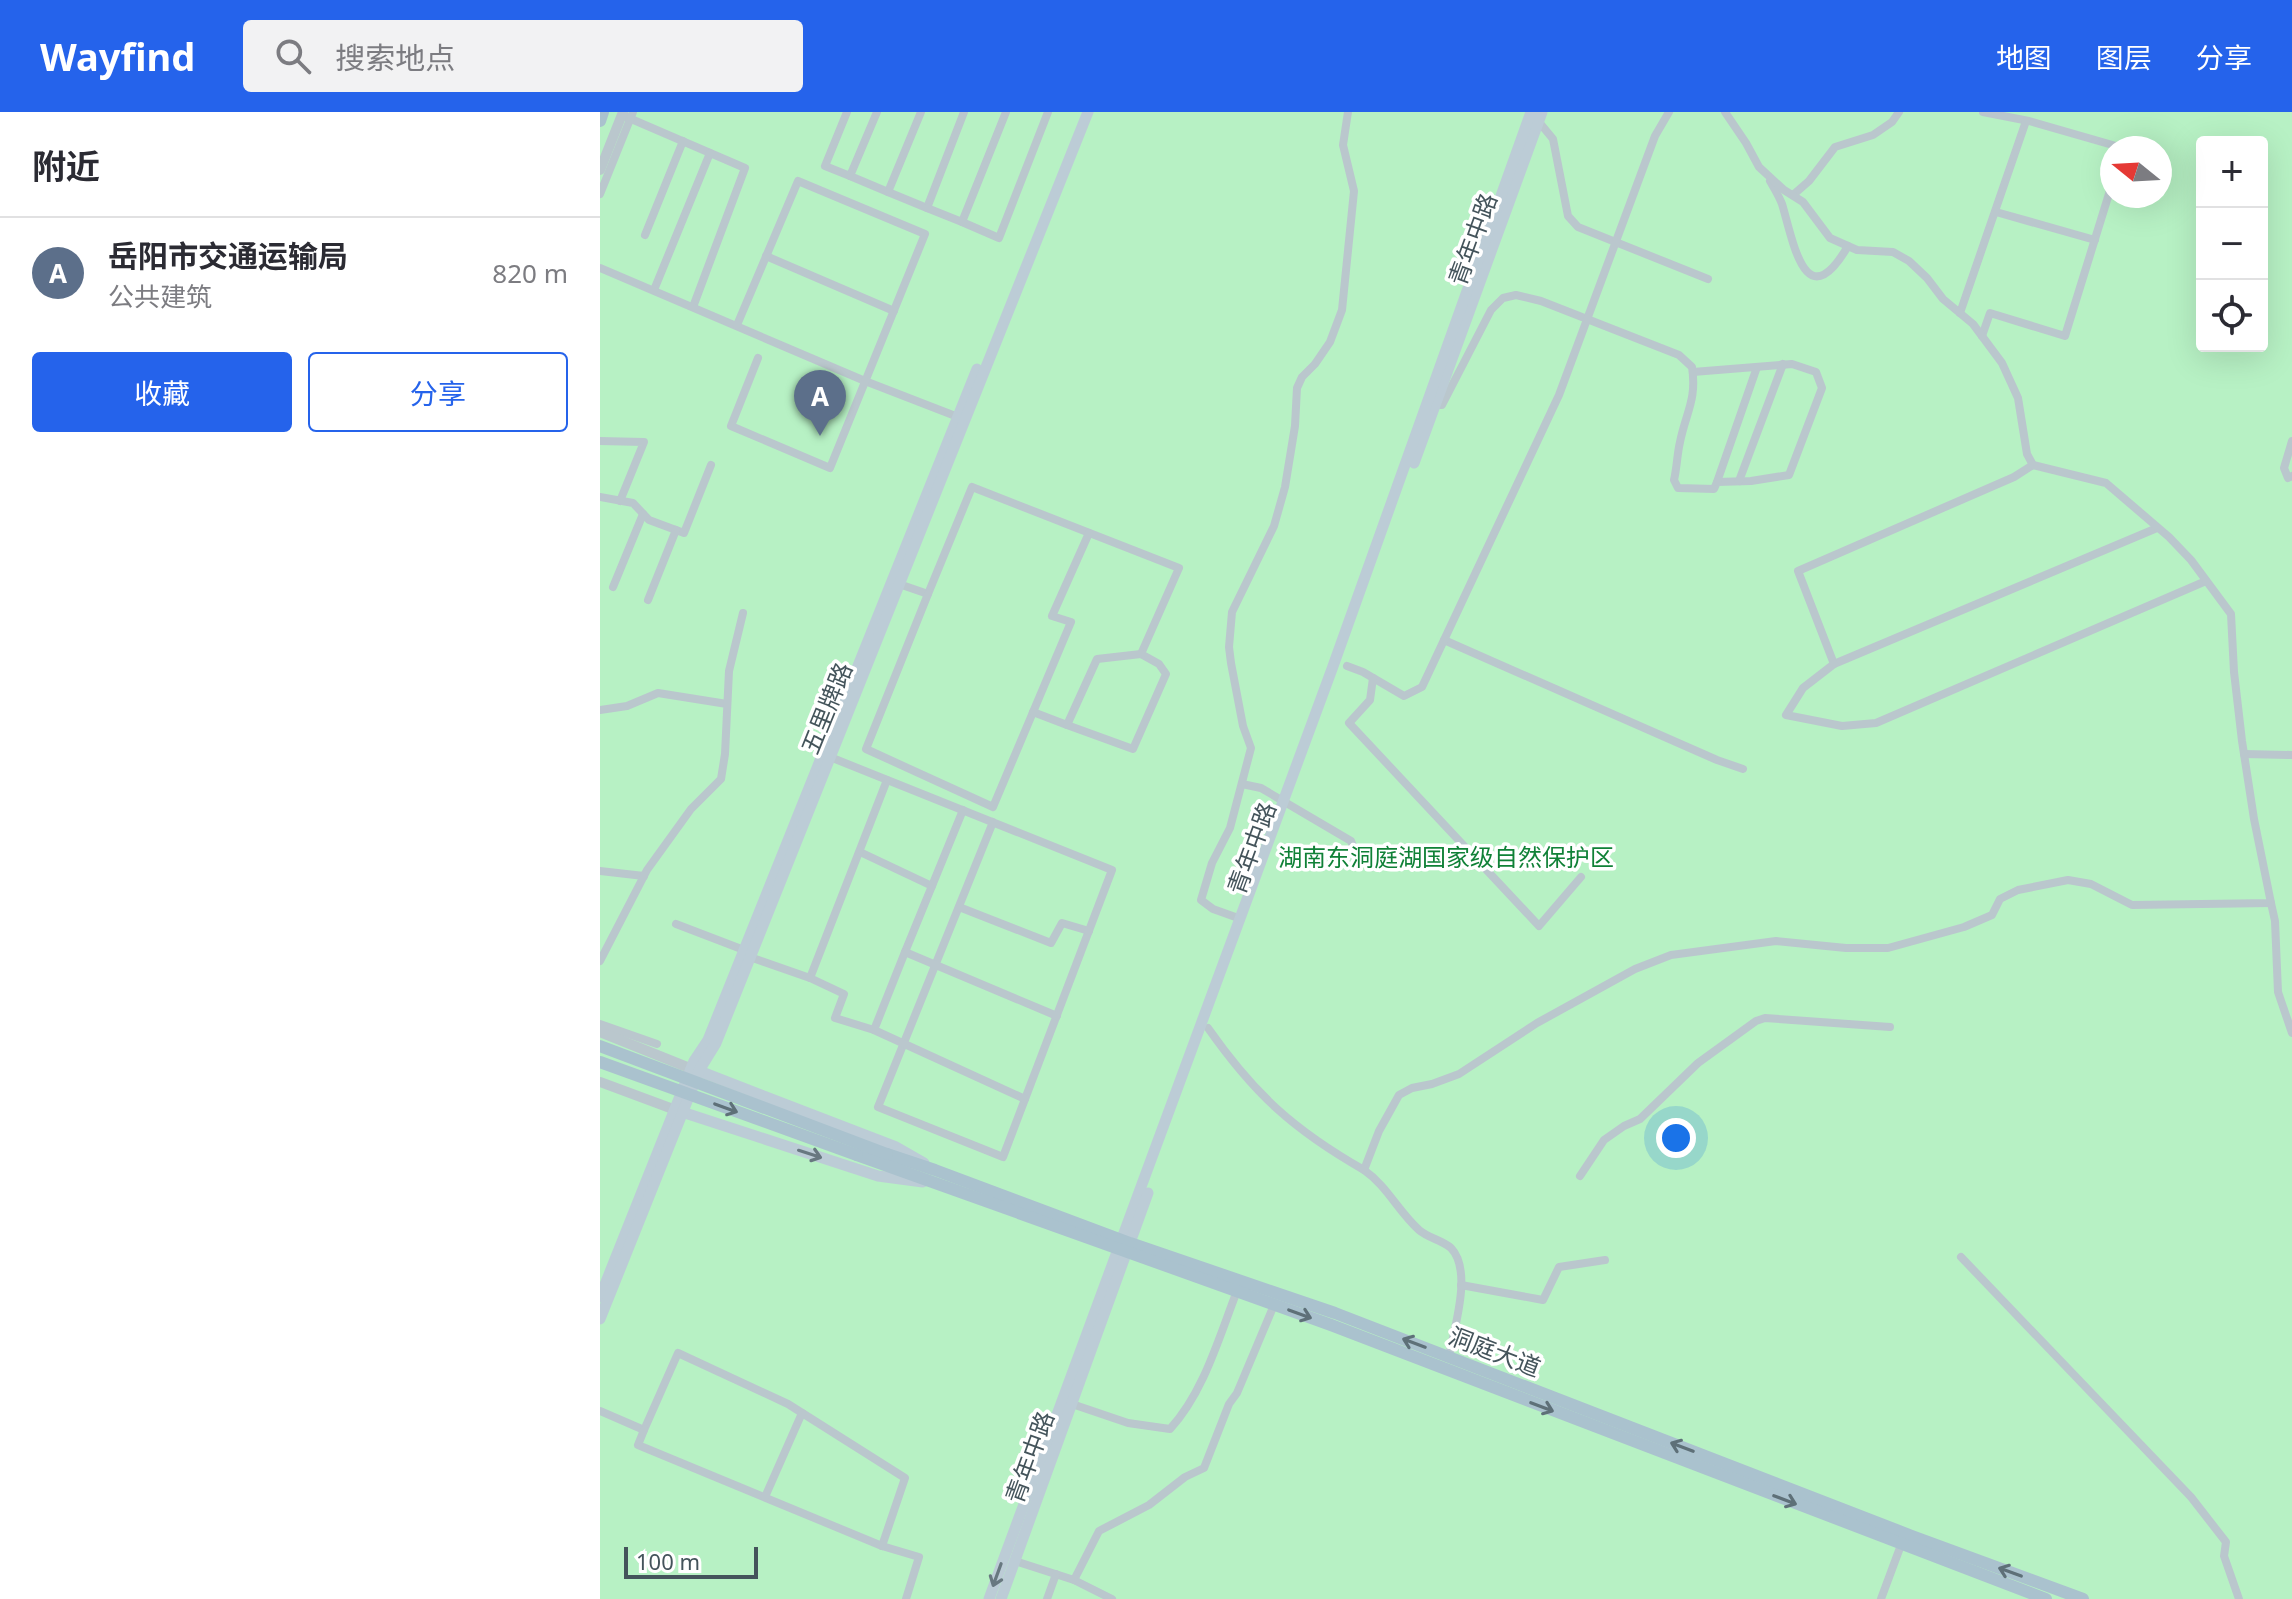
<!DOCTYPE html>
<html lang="zh">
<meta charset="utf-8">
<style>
body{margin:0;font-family:"Noto Sans","Noto Sans SC",sans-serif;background:#f2f2f3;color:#2b2b33}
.controls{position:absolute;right:24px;top:24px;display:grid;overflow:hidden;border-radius:8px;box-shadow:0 8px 32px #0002}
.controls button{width:72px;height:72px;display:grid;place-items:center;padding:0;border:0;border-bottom:2px solid #e1e1e2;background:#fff;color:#2b2b33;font:40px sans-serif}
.compass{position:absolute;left:1500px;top:24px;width:72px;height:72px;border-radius:50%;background:#fff;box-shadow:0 8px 32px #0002;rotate:288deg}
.scale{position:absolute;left:24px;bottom:20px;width:134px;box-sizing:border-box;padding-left:8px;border:4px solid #44545b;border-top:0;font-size:22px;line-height:28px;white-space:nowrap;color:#44545b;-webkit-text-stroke:6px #fff;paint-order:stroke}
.you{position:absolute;left:1076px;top:1026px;width:28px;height:28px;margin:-20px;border:6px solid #fff;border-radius:50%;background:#1a73e8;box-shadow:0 0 0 12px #1a73e833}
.badge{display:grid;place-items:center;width:52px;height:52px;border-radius:50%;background:#2563eb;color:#fff;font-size:26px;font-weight:700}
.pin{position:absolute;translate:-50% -66px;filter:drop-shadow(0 2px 4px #0008)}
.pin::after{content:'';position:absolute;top:42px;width:28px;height:24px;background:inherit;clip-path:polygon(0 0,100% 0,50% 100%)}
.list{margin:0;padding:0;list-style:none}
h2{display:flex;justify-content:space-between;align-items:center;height:104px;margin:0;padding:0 32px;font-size:34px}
h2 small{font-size:26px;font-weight:400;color:#7c7c81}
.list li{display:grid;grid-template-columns:52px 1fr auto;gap:24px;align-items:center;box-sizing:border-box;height:112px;padding:0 32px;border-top:2px solid #e1e1e2}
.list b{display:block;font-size:30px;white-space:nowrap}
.list p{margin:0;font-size:26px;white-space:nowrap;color:#7c7c81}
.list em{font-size:26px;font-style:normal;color:#7c7c81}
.actions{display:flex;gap:16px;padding:24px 32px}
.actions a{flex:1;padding:18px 0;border:2px solid #2563eb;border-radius:8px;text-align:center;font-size:28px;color:#2563eb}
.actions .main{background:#2563eb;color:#fff}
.icon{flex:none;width:44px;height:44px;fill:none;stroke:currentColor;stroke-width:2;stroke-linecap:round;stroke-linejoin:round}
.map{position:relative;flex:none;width:1692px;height:1487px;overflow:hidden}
header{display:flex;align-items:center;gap:48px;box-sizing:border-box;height:112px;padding:0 40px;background:#2563eb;color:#fff}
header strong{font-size:38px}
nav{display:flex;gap:44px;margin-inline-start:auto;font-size:28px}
.search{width:560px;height:72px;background:#f2f2f3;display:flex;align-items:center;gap:20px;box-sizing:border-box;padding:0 28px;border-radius:8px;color:#7c7c81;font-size:30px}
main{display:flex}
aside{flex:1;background:#fff}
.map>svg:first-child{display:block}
.green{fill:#b7f1c4;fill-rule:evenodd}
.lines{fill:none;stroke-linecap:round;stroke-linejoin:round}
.minor{stroke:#bac7cd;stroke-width:8}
.tertiary{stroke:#bac7cd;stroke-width:10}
.secondary{stroke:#bcccd6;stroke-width:11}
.primary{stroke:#aac2ce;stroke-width:12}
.primary-bridge{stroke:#aac2ce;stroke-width:12}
.oneway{stroke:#5e7078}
.oneway2{stroke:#687880}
.labels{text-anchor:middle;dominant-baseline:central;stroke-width:7;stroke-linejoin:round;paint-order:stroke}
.street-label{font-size:24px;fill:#44545b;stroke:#fff}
.park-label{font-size:24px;fill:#108137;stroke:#fff}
</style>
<header>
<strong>Wayfind</strong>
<div class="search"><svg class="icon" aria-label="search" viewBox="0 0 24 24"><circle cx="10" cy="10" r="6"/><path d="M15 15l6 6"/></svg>搜索地点</div>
<nav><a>地图</a><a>图层</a><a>分享</a></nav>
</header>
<main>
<aside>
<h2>附近<small></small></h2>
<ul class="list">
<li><span class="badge" style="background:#5c6f8a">A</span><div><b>岳阳市交通运输局</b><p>公共建筑</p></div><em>820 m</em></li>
</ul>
<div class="actions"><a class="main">收藏</a><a>分享</a></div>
</aside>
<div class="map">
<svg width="1692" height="1487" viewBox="0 0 1692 1487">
<rect width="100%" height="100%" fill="#f0eced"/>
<path class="green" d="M0 0H1692V1487H0ZM1602 30H1662V234H1602ZM1512 36H1560V84H1512Z"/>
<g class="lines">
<g class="minor">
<polyline points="247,0 225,54 250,64"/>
<polyline points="277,0 250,64 288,80 321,0"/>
<polyline points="1383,0 1429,9 1523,36"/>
<polyline points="22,3 145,56 93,195"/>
<polyline points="939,10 953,27 968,104 978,115 1108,167"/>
<path d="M1170 69C1174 76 1179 84 1182 92 1193 128 1205 208 1248 134"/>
<polyline points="288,80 327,96 364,0"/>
<polyline points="0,82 33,0"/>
<polyline points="1193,83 1209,69 1235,35 1273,23 1292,10 1299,0"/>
<polyline points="327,96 362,110 406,0"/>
<polyline points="1396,100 1495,128"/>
<polyline points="362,110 399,126 448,0"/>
<polyline points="45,123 83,29"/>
<polyline points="166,144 294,199"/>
<polyline points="0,156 265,269 358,305"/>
<polyline points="54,178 110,41"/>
<polyline points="1360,201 1426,9"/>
<polyline points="137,213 198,69 325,122 230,356 131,314 158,246"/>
<polyline points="1382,224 1390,201 1465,224 1512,72"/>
<path d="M835 293H842L891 198 903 186 916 183 941 189 1079 243 1092 255C1097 288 1086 300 1080 330 1077 343 1077 355 1074 368L1078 376 1114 377 1117 370 1151 369 1189 363 1222 276 1216 260 1192 252 1093 260"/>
<polyline points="0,329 44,330 20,389"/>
<polyline points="1692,329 1684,356 1688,366 1692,364"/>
<polyline points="1433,353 1414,365 1198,459 1234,552 1557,416"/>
<polyline points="1139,369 1183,252"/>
<polyline points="1117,370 1157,255"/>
<polyline points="0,385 33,391 49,408 84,421 111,353"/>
<polyline points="299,472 328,482 372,375 579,456 541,542 559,552 566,562 533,637 467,613"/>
<polyline points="13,475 43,402"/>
<polyline points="328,482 266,637 393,695 471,510 452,504 489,421"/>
<polyline points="48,488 76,418"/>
<polyline points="844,528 1117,648 1143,657"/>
<polyline points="1234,552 1203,576 1186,603 1242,614 1276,611 1606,469"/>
<polyline points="747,554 763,560 804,584 822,575 959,283 1055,24 1069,0"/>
<polyline points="773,566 770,588 749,611 939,814 981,765"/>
<polyline points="0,598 27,594 58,581 127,592"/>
<polyline points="433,600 467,613 497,547 541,542"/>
<polyline points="1644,642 1692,643"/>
<polyline points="230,645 512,758 403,1045 278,995 393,710"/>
<polyline points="642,672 661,676 751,729 756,742 772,755"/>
<polyline points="260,740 332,774"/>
<polyline points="0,759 44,764"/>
<polyline points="1671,791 1675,809 1678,880 1692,921"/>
<polyline points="359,795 451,831 462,811 489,819"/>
<polyline points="641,807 613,797 601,788 612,751 630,716 651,636 643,614 631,551 629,535 632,500 674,414 685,375 695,314 697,276 702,265 715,252 730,230 742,198 754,79 743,33 748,0"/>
<polyline points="76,812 144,838"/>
<polyline points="305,840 363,698"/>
<polyline points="150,845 210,866 287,668"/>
<polyline points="0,849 47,758 91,697 121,667 125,642 129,559 143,501"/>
<polyline points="210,866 244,882 235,906 274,918"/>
<polyline points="0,912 57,932"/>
<path d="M608 916C655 983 694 1018 764 1058L779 1019 799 983 812 976 832 972 859 962 937 911 1035 857 1071 843 1176 829 1246 836H1288L1364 815 1392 803 1400 787 1418 778 1468 768 1491 772 1532 793 1671 791 1654 707 1642 629 1634 560 1631 502 1591 448 1569 425 1506 371 1433 353 1427 342 1418 286 1402 251 1373 212 1343 187 1327 166 1309 149 1293 140 1257 138 1230 126 1203 90 1184 78 1159 55 1146 31 1125 0"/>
<polyline points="425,987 274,918 305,840 457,904"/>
<path d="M764 1058C787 1074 798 1099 819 1118 828 1126 842 1128 851 1136 873 1159 854 1216 849 1245"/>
<polyline points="980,1064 1004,1028 1024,1014 1040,1007 1098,951 1156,909 1165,906 1290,915"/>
<polyline points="1361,1145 1591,1385 1626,1430 1624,1444 1639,1487"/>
<polyline points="861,1173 943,1188 959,1155 1005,1148"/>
<path d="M472 1292 528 1311 570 1317C604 1280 619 1225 637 1179"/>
<polyline points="0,1299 44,1318 78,1241 188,1292 305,1366 282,1434 319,1445 306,1487"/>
<polyline points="44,1318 38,1333 282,1434"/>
<polyline points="165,1385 202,1301"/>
<polyline points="415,1449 474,1468 512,1487"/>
<polyline points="474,1468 499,1419 549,1393 585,1365 604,1356 629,1292 637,1281 674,1193"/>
<polyline points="447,1487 456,1462"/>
<polyline points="1281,1487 1301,1433"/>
</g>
<g class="tertiary">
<polyline points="0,58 23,0"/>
<polyline points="0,920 97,959"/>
<polyline points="0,970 81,1000"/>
</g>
<g class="secondary">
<polyline points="814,351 942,0"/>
<polyline points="99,959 296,1035 324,1051"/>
<polyline points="82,1000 278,1064 323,1070"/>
<polyline points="0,1185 94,949 108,928 377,257"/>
<polyline points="0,1207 100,957 116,931 488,0"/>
<polyline points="389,1487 732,557 931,0"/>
<polyline points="401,1487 548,1081"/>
</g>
<g class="primary">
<polyline points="0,9 3,0"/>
<polyline points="287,1042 335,1058 530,1131 735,1201 1312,1424 1483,1487"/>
<polyline points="257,1043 731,1213 1446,1487"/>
</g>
<g class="primary-bridge">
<polyline points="0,934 287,1042"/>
<polyline points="0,950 257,1043"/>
</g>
</g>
<defs><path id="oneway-shaft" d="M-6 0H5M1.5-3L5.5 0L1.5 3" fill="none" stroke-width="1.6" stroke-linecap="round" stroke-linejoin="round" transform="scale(2)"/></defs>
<g class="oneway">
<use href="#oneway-shaft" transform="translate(126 996) rotate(20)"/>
<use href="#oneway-shaft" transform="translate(700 1202) rotate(20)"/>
<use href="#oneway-shaft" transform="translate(814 1231) rotate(-159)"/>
<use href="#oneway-shaft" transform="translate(942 1295) rotate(21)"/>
<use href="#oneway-shaft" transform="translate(1082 1335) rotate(-159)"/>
<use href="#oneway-shaft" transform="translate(1185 1388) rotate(21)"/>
<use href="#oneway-shaft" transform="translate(1410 1460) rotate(-160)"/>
</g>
<g class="oneway2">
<use href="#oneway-shaft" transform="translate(210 1042) rotate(18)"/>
<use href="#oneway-shaft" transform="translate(397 1463) rotate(110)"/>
</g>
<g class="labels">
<g class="street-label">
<text transform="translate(872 127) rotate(-70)">青年中路</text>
<text transform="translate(226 596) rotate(-68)">五里牌路</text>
<text transform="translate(651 736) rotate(-70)">青年中路</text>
<text transform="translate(895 1239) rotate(21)">洞庭大道</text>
<text transform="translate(429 1345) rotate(-70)">青年中路</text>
</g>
<g class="park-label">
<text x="846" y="744">湖南东洞庭湖国家级自然保护区</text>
</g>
</g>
</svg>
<div class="controls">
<button>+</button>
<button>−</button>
<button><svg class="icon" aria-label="locate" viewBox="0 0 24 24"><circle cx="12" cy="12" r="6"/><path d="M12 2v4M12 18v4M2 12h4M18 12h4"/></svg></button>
</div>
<svg class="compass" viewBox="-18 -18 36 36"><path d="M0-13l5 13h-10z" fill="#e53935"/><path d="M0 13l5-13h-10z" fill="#7c7c81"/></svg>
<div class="scale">100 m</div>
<div class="you"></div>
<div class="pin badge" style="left:220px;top:324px;background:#5c6f8a">A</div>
</div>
</main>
